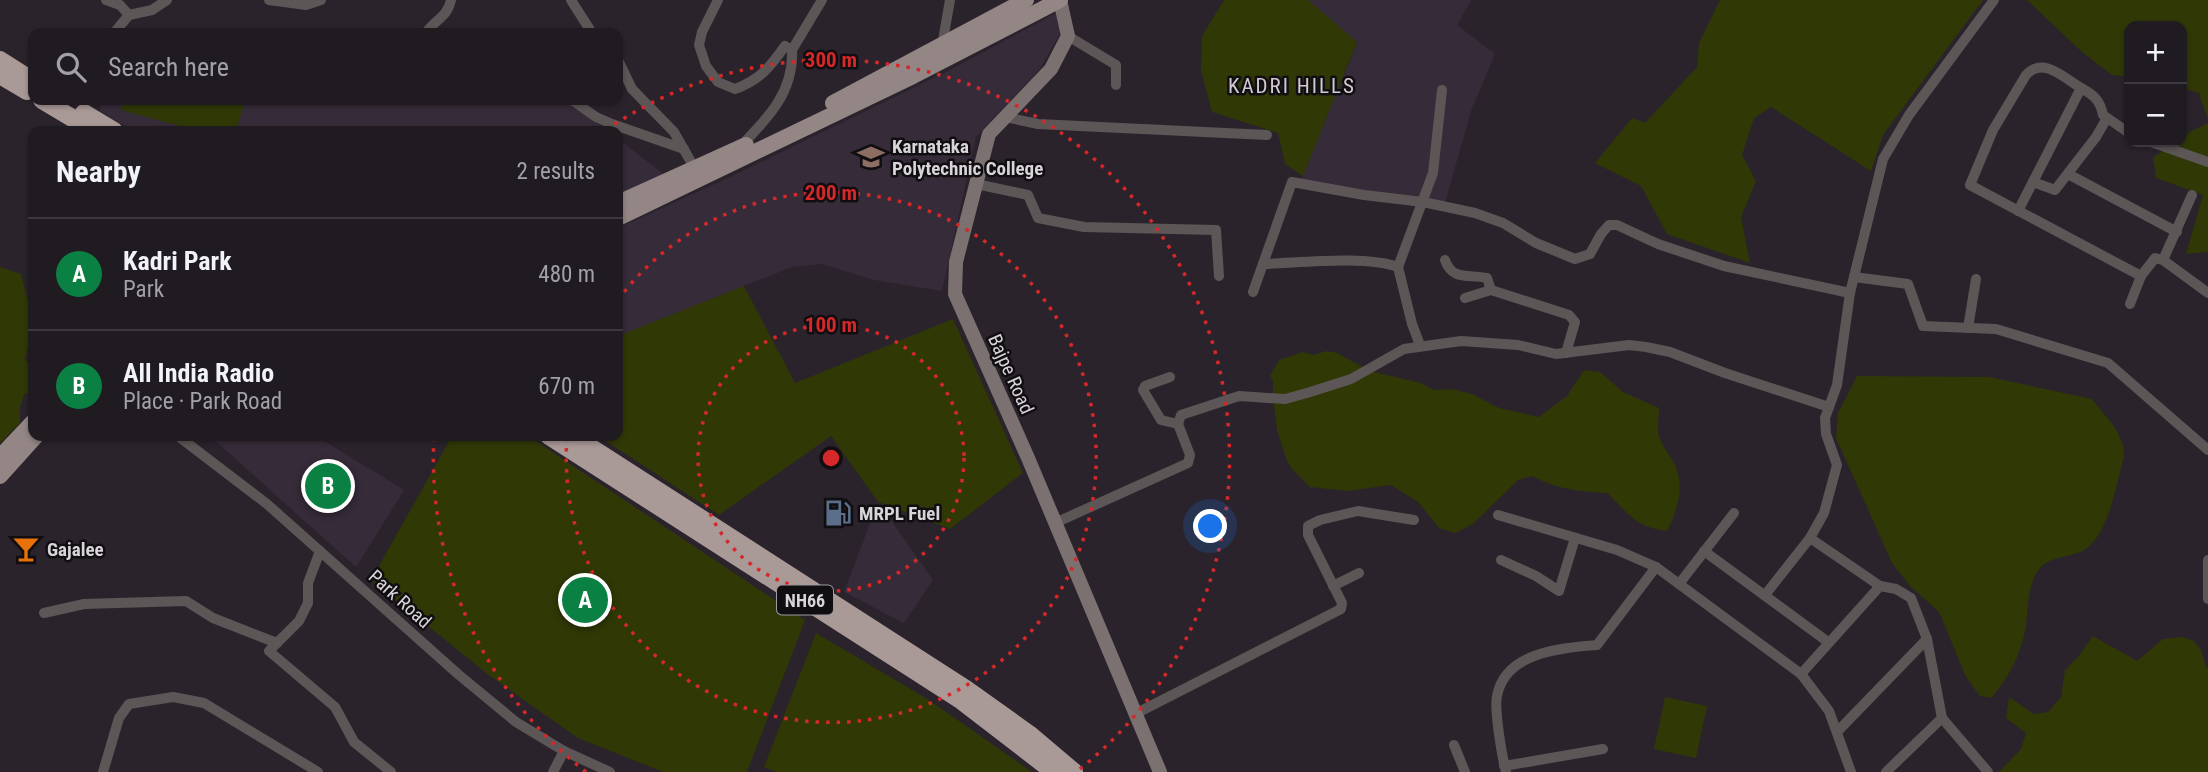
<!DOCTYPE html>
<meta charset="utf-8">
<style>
body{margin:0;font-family:"Roboto Condensed",sans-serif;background:#28232a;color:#f1f3f6}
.controls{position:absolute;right:21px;top:21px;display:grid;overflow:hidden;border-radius:14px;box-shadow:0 2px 5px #0004}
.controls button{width:63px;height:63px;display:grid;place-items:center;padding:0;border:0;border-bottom:2px solid #3d383f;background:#201a21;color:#f1f3f6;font:35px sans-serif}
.you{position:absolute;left:1211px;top:527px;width:24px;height:24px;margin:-18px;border:5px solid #fff;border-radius:50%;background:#1a73e8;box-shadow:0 0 0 10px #1a73e833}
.badge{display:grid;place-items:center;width:46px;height:46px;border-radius:50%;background:#0b8043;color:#fff;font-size:23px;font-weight:700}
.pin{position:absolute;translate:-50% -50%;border:4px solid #fff;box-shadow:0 2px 7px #0006}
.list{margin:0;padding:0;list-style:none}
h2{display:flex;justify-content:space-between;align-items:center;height:91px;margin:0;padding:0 28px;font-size:30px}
h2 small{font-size:23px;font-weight:400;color:#a2a1a5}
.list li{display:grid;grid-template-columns:46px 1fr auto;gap:21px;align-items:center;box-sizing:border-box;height:112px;padding:0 28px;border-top:2px solid #3d383f}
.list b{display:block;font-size:26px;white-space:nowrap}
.list p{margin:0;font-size:23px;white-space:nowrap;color:#a2a1a5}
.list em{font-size:23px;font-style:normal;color:#a2a1a5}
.icon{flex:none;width:38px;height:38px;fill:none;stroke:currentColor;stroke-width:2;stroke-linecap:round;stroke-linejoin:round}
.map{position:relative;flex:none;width:2208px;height:772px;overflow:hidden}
.search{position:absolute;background:#201a21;box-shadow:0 2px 5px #0004;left:28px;top:28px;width:595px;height:77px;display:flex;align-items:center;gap:18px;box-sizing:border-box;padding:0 24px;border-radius:14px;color:#a2a1a5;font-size:26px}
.panel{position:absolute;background:#201a21;box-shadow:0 2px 5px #0004;left:28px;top:126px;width:595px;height:315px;border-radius:14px}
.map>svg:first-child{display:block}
.built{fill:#362b39}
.green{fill:#303806}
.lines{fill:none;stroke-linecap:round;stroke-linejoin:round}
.street{stroke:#5d5656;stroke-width:10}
.secondary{stroke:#7b7170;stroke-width:14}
.primary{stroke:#938685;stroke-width:16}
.highway{stroke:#a99997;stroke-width:18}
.ring{fill:none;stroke:#d62828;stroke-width:3.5;stroke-dasharray:3.5 7}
.labels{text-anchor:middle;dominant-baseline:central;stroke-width:5;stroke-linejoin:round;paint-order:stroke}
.shield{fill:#110e11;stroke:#9d999e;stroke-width:2}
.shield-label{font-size:18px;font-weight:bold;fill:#d9d4da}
.poi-label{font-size:19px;font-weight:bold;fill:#d9d4da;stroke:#110e11;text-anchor:start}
.street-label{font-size:19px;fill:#d9d4da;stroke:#110e11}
.neighbourhood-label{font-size:21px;letter-spacing:2px;fill:#d1c8d3;stroke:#110e11}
.centre{fill:#d62828;stroke:#110e11;stroke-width:3.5}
.ring-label{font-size:21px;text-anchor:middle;font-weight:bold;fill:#d62828;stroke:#110e11;stroke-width:5;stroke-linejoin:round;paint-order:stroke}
</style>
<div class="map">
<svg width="2208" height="772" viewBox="0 0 2208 772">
<rect width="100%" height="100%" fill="#2a232c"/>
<g class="built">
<polygon points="1308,0 1471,0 1457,25 1495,54 1471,111 1445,203 1298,188 1357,43"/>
<polygon points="1056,13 1060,34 1039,70 976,137 942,291 874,280 822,264 792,267 618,336 618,228 728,178 950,70"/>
<polygon points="101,100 566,100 608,131 133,131 100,111"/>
<polygon points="618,139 669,178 618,200"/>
<polygon points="210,436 316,436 404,490 356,567"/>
<polygon points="878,502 933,580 904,623 844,592"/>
</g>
<g class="green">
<polygon points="1224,0 1308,0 1357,42 1303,176 1285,164 1278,133 1212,112 1201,71 1202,36"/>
<polygon points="1720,0 1983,0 1883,135 1871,171 1771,107 1754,118 1742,155 1756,181 1741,217 1750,263 1667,234 1641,186 1595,163 1632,118 1645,123 1697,67 1699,43"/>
<polygon points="2027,0 2208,0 2208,120 2199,93 2182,88 2182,26 2129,26 2129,77 2112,75 2082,52"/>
<polygon points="124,100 245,100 236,131 198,131 121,110"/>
<polygon points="2208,123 2208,252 2186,254 2203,195 2156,178 2153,158 2174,142 2182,142 2182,136"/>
<polygon points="0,267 21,274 29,305 33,308 33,325 25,360 33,366 33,396 25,393 20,406 20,423 0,443"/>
<polygon points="744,286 795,383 953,319 1023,473 950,529 878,502 831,436 719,515 598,436 618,436 618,336"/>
<path d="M1327 351 1337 353 1370 371 1421 383 1434 390 1451 389 1472 394 1499 408 1539 417 1567 396 1584 370 1600 372 1623 392 1659 408C1659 417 1657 427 1659 436 1662 446 1668 452 1673 461 1686 485 1678 509 1667 531 1635 527 1629 514 1607 493 1577 491 1559 490 1532 476L1518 480 1473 524 1455 533 1439 528 1418 502 1391 485 1347 491 1310 487 1291 468 1286 458 1277 430 1273 397V381L1270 376 1279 360 1303 352 1312 355Z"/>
<path d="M1857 376 1989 377 2092 399 2116 429 2123 445 2124 457C2116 484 2108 541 2080 552 2068 557 2048 558 2040 568 2026 585 2029 611 2025 631 2020 656 2008 679 1991 698L1980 696 1966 677 1939 612 1910 586 1892 563 1836 438 1838 413Z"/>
<polygon points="452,436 528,436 805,620 747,772 663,772 578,738 490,676 371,580"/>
<polygon points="816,633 929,700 1032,772 777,772 764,767"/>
<polygon points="2093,636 2137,661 2163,639 2183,637 2194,641 2201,650 2206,667 2208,668 2208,772 1999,772 2021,749 2026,733 2006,718 2009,697 2034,714 2048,712 2061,697 2065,670 2078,657"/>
<polygon points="1665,697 1707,706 1696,758 1654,749"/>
</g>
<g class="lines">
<g class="street">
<polyline points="106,0 120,5 129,15"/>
<polyline points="269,0 306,5 321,0"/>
<polyline points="571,0 592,33"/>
<path d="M718 0 702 32 699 45 706 66 718 82 735 89C760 80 770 67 785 46L792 50C794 93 767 119 740 147"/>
<polyline points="114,33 129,15 152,10 167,0"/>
<path d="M426 33C435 19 447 18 451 0"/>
<polyline points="1068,36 1116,65 1116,85"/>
<polyline points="942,46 950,0"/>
<polyline points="792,50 822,0"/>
<polyline points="618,60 632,89 674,132 695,169"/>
<path d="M2081 88C2094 95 2100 100 2103 115L2129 133"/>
<polyline points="572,100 596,117 612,124 684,149"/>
<polyline points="1005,117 1038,124 1267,135"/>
<polyline points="2151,142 2208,162"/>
<polyline points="2068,174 2177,232"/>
<polyline points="2033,182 2055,190 2096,137 2107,118"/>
<polyline points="976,184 1028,195 1038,218 1084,227 1216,230 1219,276"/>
<path d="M2018 211 2081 88C2064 78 2043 56 2026 75L1993 130 1970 185 2141 276"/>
<path d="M1445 260C1452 281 1469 274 1487 278L1491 290"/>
<polyline points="2163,260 2192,195"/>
<path d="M1263 264C1300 263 1365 255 1398 267L1412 324 1420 345"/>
<polyline points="1398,267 1433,173 1442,90"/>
<polyline points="1854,277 1908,284 1923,326 1996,329 2108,363 2208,450"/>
<polyline points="1253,292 1292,182 1364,195 1423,202 1475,213 1503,223 1536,243 1575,259 1590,254 1601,234 1609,225 1617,225 1658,244 1724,266 1850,293"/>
<polyline points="1465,298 1491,290 1569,315 1575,322 1566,353"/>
<polyline points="2130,304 2141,276 2155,258 2163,260 2208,293"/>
<polyline points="1968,328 1976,279"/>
<polyline points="1178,424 1181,415 1239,396 1285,399 1307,393 1351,379 1404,349 1461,341 1518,345 1556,354 1629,345 1646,347 1670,352 1725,373 1829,407"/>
<polyline points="178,436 267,504 459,675 516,722 564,751 610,772"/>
<polyline points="1498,515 1617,550 1656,567 1801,674 1829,711 1851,772"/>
<polyline points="1055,523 1188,463 1190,455 1178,424 1161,420 1143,390 1145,386 1170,377"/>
<polyline points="1810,538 1824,513 1837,465 1826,434 1825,418 1837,385 1850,293 1883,159 1909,115 1994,0"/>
<polyline points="320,551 308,583 308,603 299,621 269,651 335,707 354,742 391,772"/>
<polyline points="1704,551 1828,642"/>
<polyline points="1501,560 1536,576 1559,591 1575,538"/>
<polyline points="2208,560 2208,599"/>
<polyline points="1679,584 1734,513"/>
<polyline points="1333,586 1359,573"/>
<polyline points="1765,595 1810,538 1880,586"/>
<polyline points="44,613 84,604 186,601 213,618 277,643"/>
<polyline points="1801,674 1880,586 1896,589 1911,598 1927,639 1942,718 1988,772"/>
<polyline points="1135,714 1341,609 1342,603 1308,535 1308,526 1320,520 1358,511 1414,520"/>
<polyline points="1837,732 1927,639"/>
<polyline points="1454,745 1465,772"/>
<polyline points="1504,766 1603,749"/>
<polyline points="103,772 119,718 129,704 173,697 204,703 318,772"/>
<polyline points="553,772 564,751"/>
<path d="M1506 772C1502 756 1494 710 1497 696 1505 652 1561 648 1597 645L1656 567"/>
<polyline points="1886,772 1942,718"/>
</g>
<polyline class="secondary" points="1060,0 1068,36 1051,69 989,134 956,262 955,294 1028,458 1160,772"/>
<g class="primary">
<polyline points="833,103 1026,0"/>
<polyline points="618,203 746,145"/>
<polyline points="618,218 913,76 1060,0"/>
<polyline points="0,457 33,422"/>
<polyline points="0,476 36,436"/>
</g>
<g class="highway">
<polyline points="0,60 33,81"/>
<polyline points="0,75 27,91"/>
<polyline points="42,100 94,131"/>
<polyline points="84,113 114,131"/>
<polyline points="549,436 962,701 1054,772"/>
<polyline points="573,436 966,689 1029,734 1074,772"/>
</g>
</g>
<g class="ring">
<circle cx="831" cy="458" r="133"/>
<path d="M618 300A265 265 0 1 1 567 437"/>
<path d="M586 772A398 398 0 0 1 434 437M606 130A398 398 0 0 1 1076 772"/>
</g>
<defs>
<g id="university-bare" transform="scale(2.1)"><path d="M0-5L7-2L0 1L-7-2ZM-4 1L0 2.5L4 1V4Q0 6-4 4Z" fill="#8d6e63" stroke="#110e11" stroke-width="2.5" paint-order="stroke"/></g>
<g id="fuel-bare" transform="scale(2.1)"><path d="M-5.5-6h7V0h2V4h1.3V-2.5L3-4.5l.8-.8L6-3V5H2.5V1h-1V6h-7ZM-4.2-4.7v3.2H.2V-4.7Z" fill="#5c6f8a" stroke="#110e11" stroke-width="2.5" paint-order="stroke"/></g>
<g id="bar-bare" transform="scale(2.1)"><path d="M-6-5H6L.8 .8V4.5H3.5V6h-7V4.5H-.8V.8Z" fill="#e8710a" stroke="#110e11" stroke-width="2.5" paint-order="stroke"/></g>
</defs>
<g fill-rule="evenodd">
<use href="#university-bare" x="871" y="157"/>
<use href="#fuel-bare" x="838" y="513"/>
<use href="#bar-bare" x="26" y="549"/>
</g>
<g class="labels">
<rect class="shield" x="777" y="585.5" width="56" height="29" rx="5"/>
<g class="shield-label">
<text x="805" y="600">NH66</text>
</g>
<g class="poi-label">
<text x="892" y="146">Karnataka<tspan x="892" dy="22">Polytechnic College</tspan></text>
<text x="859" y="513">MRPL Fuel</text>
<text x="47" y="549">Gajalee</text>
</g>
<g class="street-label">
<text transform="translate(1011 374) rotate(66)">Bajpe Road</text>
<text transform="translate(400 599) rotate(42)">Park Road</text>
</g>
<g class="neighbourhood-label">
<text x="1292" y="86">KADRI HILLS</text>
</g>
</g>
<circle cx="831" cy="458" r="10" class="centre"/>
<g class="ring-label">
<text x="831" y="67">300 m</text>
<text x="831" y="200">200 m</text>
<text x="831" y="332">100 m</text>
</g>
</svg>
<div class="controls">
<button>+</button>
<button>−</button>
</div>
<div class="you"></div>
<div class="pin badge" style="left:585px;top:600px">A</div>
<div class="pin badge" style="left:328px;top:486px">B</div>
<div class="search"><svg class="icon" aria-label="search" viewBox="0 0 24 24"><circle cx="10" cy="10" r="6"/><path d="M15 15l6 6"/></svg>Search here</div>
<section class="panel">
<h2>Nearby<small>2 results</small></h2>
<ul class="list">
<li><span class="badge">A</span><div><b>Kadri Park</b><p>Park</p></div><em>480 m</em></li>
<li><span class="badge">B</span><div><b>All India Radio</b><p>Place · Park Road</p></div><em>670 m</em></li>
</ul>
</section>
</div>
